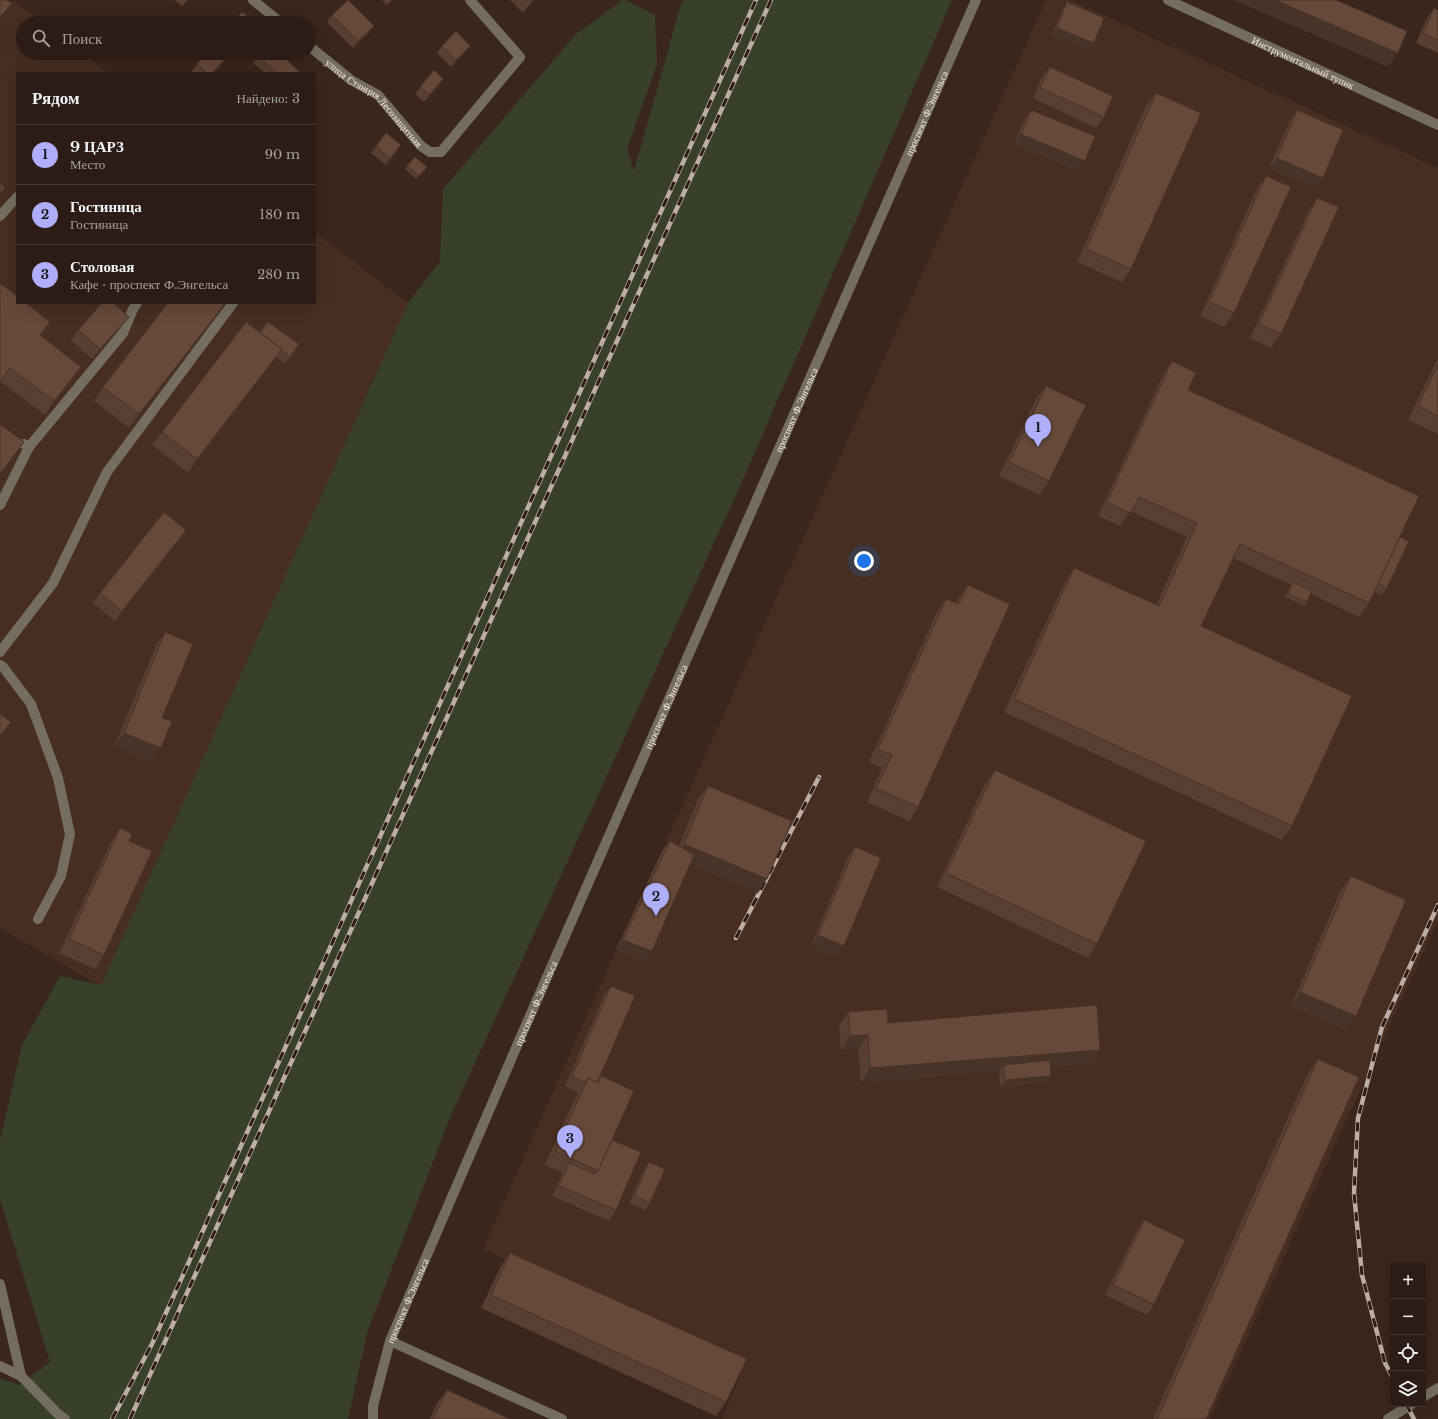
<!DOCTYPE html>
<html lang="ru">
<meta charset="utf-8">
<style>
body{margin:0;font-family:"Libre Baskerville",serif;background:#34251e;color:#f1f3f6}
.controls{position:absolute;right:12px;bottom:12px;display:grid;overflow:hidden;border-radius:0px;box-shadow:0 4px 16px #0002}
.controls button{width:36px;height:36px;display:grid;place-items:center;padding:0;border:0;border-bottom:1px solid #483a34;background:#2c1c15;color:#f1f3f6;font:20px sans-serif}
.you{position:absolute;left:864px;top:561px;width:14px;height:14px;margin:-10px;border:3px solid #fff;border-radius:50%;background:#1a73e8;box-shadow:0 0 0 6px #1a73e833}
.badge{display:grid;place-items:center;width:26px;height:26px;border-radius:50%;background:#aeaefa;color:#111;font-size:13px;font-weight:700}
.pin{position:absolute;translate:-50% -33px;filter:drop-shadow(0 1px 2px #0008)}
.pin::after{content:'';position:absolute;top:21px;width:14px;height:12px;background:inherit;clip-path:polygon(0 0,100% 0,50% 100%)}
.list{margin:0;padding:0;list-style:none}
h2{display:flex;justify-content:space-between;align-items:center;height:52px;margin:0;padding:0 16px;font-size:17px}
h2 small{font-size:13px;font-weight:400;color:#a6a1a0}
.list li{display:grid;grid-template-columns:26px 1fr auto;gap:12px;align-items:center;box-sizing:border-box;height:60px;padding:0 16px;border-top:1px solid #483a34}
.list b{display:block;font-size:15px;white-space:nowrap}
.list p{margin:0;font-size:13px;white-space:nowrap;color:#a6a1a0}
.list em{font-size:13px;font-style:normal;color:#a6a1a0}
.icon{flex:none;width:22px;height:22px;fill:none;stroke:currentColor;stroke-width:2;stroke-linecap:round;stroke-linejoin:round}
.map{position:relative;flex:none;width:1438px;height:1419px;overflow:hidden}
.search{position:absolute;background:#2c1c15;box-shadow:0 4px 16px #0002;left:16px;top:16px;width:300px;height:44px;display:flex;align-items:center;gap:10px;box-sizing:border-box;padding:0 14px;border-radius:22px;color:#a6a1a0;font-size:15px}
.panel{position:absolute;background:#2c1c15;box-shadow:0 4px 16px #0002;left:16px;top:72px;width:300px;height:232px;border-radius:0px}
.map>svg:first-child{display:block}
.built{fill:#472e21}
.green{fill:#394029}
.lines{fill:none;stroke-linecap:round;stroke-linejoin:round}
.minor{stroke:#746d60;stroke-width:10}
.rail-casing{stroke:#bdada5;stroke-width:4.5}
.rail{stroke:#2f1d13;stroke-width:3;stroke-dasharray:9;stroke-linecap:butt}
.wall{fill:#583f31}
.shaded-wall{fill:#473328}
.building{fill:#664939;stroke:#473328}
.labels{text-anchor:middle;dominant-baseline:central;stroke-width:3.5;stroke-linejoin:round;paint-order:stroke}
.street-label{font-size:10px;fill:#f9ece5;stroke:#2f1d13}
</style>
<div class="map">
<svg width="1438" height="1419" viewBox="0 0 1438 1419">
<rect width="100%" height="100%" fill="#3a261c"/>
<g class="built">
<polygon points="1046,0 1070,0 1438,168 1438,920 1210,1419 722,1419 742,1371 483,1249 616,950 662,851"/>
<polygon points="14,1 43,23 23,23 23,53 82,53 108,73 17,73 17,303 315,303 315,232 408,303 101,986 0,928 0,19"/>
</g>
<polygon class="green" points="623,0 625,0 655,15 657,64 627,149 634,171 681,4 685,0 952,0 742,482 451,1115 367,1333 348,1419 0,1419 0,1378 19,1385 50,1362 0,1199 0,1141 22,1045 60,976 101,985 408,303 440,261 443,189 576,34"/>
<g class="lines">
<g class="minor">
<polyline points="253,0 281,23"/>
<path id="s1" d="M1168 0 1438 125"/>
<path id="s2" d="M309 46 351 80 378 95 421 146 430 152H441L520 57 470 0"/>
<polyline points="0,216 17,197"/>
<polyline points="29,447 123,333 133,309 137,303"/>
<polyline points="0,505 29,447 24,444"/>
<polyline points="0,652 53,583 107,472 233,303"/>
<polyline points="0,665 3,667 31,704 58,778 70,834 61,876 38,919"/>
<polyline points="0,1284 21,1376 58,1414 65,1419"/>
<polyline points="390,1341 562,1419"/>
<polyline points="0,1366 21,1376"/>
<polyline points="1423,1397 1438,1388"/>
<path id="s3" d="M373 1419V1406L390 1341 522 1034 976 0"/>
<polyline points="1388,1419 1412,1404"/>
</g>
<g class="rail-casing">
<g id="rail">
<polyline points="736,938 819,777"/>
<polyline points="1393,1378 1385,1363 1362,1275 1354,1193 1358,1118 1382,1027 1438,905"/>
<polyline points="1406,1404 1414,1419"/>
<polyline points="112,1419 152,1344 756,0"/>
<polyline points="130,1419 771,0"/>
</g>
</g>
<use href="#rail" class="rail"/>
</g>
<g class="wall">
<polygon points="175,0 188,0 182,6"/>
<polygon points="382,0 392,0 387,5"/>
<polygon points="510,0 534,0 523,13"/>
<polygon points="1067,2 1094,43 1089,50 1052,35 1063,9"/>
<polygon points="1434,8 1438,10 1438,53 1416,43 1427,18"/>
<polygon points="332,15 369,33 353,48 327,22"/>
<polygon points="442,46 466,52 451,67 437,53"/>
<polygon points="258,56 301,73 265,73 253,63"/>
<polygon points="226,58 221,65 214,73 194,73 192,71 197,64"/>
<polygon points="1050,67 1104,117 1096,128 1033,98 1042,77"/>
<polygon points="439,86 424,102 415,94 420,87"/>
<polygon points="1156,93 1131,269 1122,282 1077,262 1146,106"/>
<polygon points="1031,110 1078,171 1014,144 1024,120"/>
<polygon points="1297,110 1316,188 1269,168 1290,120"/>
<polygon points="376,146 396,152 386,165 371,153"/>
<polygon points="407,166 427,167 416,179 405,169"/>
<polygon points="1266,176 1234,313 1224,327 1200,316 1257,189"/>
<polygon points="1317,198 1281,334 1271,348 1250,338 1308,212"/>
<polygon points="0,283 41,335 81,367 72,380 45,415 1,382 0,383"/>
<polygon points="224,305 215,318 129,428 94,401 103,387"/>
<polygon points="121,327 92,359 71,340 78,330"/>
<polygon points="260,332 299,344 285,364 276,357 188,473 152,445 162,432"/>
<polygon points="1438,358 1438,434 1408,420"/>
<polygon points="1172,361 1188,390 1400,537 1387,588 1382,595 1374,591 1369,603 1359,617 1311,594 1305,606 1285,597 1291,585 1233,558 1201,626 1292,826 1282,840 1004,712 1065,582 1074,568 1156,605 1187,537 1130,511 1120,526 1098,516 1163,375"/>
<polygon points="1046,386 1049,481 1039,495 999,476 1036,399"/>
<polygon points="186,530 179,540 115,621 93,603 100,593"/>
<polygon points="968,585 918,807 909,821 867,802 882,768 869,762 937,612 946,599 956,603 958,599"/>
<polygon points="165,632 162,718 151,762 114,747 156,646"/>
<polygon points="995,770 1097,944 1088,958 937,887 985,784"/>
<polygon points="708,786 758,893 690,864 645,961 616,950 662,851 670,841 679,846 698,800"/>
<polygon points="120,828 129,841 104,955 95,969 59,953 111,842"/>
<polygon points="855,847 837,957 811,946 848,857"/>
<polygon points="1351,876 1346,1030 1291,1006 1341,890"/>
<polygon points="611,986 598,1080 601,1076 612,1140 616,1210 609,1221 552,1196 563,1173 545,1165 578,1092 565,1086 604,996"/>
<polygon points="848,1012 888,1023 1100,1050 1091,1063 1050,1067 1047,1082 1000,1087 999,1071 861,1082 858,1049 841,1050 839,1026"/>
<polygon points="1318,1059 1206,1419 1153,1419 1308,1073"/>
<polygon points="649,1162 650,1203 645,1210 629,1203 644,1169"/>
<polygon points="1144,1220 1154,1304 1147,1315 1105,1295 1137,1230"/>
<polygon points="510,1253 726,1402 716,1416 481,1308 501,1266"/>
<polygon points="447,1390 510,1419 430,1419 437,1403"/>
</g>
<g class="shaded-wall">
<polygon points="532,0 534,0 523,13"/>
<polygon points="1234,0 1275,0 1398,53 1388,67"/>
<polygon points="374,26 369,33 353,48 358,41"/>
<polygon points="1057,28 1094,43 1089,50 1052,35"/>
<polygon points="470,46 466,52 451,67 456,60"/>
<polygon points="226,58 221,65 214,73 212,73"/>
<polygon points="443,79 439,86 424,102 429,95"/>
<polygon points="1021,134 1085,161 1078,171 1014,144"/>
<polygon points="401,145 396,152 386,165 390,158"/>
<polygon points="1277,158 1323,178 1316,188 1269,168"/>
<polygon points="224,305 215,318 129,428 139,414"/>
<polygon points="129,317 121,327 92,359 100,349"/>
<polygon points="282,349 272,362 188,473 197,459"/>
<polygon points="81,367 72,380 45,415 54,401"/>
<polygon points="24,442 14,456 0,475 0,474"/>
<polygon points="186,530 179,540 115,621 122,611"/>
<polygon points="124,733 161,748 151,762 114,747"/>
<polygon points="684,844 767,879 758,893 674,858"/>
<polygon points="818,935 844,946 837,957 811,946"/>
<polygon points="623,940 652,951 645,961 616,950"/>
<polygon points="1300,992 1356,1016 1346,1030 1291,1006"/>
<polygon points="868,1035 858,1049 841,1050 850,1036"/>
<polygon points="1100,1050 1091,1063 1004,1070 1004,1065 999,1071 861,1082 870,1068"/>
<polygon points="1051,1076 1047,1082 1000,1087 1005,1080"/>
</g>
<g class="building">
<polygon points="0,0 7,0 12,3 0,18"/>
<polygon points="348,0 374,26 358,41 332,15"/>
<polygon points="1275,0 1336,0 1407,31 1398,53"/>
<polygon points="1067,2 1104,18 1094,43 1057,28"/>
<polygon points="1434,8 1438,10 1438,40 1423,33"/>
<polygon points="242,12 255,22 255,23 233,23"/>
<polygon points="456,31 470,46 456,60 442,46"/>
<polygon points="207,53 221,53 226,58 212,73 207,73 197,64"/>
<polygon points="261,53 279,53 301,73 277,73 258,56"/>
<polygon points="1050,67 1113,96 1104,117 1040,88"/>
<polygon points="434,70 443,79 429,95 420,87"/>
<polygon points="1156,93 1201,113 1131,269 1086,249"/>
<polygon points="1031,110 1095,136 1085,161 1021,134"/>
<polygon points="1297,110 1343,130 1323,178 1277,158"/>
<polygon points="386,133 401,145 390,158 376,146"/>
<polygon points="415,157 427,167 419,176 407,166"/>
<polygon points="1266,176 1291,187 1234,313 1209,302"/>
<polygon points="0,183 5,187 0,194"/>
<polygon points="1317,198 1339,207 1281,334 1259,324"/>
<polygon points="0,283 17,296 17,303 26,303 50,322 40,335 81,367 54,401 10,368 0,382"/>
<polygon points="102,303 113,303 129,317 100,349 78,330"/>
<polygon points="168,303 222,303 224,305 139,414 103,387"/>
<polygon points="246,322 282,349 197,459 162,432"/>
<polygon points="268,322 299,344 290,357 281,350 282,349 260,332"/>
<polygon points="1172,361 1196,373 1188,390 1419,496 1369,603 1240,544 1201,626 1352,696 1292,826 1014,699 1074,568 1159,606 1175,572 1197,523 1139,497 1130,513 1107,502"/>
<polygon points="1438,364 1438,416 1418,406"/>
<polygon points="1046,386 1086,405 1049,481 1009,462"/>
<polygon points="0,424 24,442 0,474"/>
<polygon points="164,512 186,530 122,611 100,593"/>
<polygon points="1400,537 1409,541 1387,588 1378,584"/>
<polygon points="1293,582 1312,591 1307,602 1288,594"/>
<polygon points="968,585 1010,604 918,807 876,788 892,755 878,749 946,599 959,604"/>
<polygon points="165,632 193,644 162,718 172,721 161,748 124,733"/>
<polygon points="0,714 11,722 0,736"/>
<polygon points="995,770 1146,841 1097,944 946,873"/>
<polygon points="708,786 792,821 767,879 684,844"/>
<polygon points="120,828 132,834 129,841 152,851 104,955 69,939"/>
<polygon points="670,841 694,855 652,951 623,940"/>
<polygon points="855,847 881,858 844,946 818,935"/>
<polygon points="1351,876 1406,900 1356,1016 1300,992"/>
<polygon points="611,986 635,996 597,1083 588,1078 585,1082 572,1076"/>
<polygon points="1097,1005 1100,1050 870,1068 868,1035 850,1036 848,1012 887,1009 888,1023"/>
<polygon points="1318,1059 1359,1077 1206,1419 1157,1419"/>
<polygon points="1050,1060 1051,1076 1005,1080 1004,1065"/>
<polygon points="601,1076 634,1091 598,1171 555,1151 588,1078 598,1083"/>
<polygon points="612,1140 641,1152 616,1210 559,1186 569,1163 595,1174 598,1171"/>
<polygon points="649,1162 665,1169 650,1203 634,1196"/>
<polygon points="1144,1220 1185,1240 1154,1304 1113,1285"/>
<polygon points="510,1253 747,1359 726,1402 491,1295"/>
<polygon points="447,1390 510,1419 433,1419"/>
</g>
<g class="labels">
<g class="street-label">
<text stroke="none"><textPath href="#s1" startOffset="149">Инструментальный тупик</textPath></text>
<text stroke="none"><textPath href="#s2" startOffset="87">улица Станция Лесозащитная</textPath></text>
<text stroke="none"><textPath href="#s3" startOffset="1420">проспект Ф.Энгельса</textPath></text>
<text stroke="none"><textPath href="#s3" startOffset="1096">проспект Ф.Энгельса</textPath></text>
<text stroke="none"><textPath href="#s3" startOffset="772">проспект Ф.Энгельса</textPath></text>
<text stroke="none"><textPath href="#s3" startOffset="448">проспект Ф.Энгельса</textPath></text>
<text stroke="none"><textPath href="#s3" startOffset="124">проспект Ф.Энгельса</textPath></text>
</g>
</g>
</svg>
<div class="controls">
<button>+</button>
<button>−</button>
<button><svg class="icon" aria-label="locate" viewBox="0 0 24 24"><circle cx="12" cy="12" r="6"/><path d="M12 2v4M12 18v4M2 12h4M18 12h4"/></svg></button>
<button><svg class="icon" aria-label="layers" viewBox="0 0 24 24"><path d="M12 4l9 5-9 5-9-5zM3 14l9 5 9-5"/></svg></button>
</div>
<div class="you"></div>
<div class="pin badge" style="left:1038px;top:447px">1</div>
<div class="pin badge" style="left:656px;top:916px">2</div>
<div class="pin badge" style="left:570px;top:1158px">3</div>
<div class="search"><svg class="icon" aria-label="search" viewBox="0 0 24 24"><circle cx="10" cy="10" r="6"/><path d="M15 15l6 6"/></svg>Поиск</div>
<section class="panel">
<h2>Рядом<small>Найдено: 3</small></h2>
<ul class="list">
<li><span class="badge">1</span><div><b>9 ЦАРЗ</b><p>Место</p></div><em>90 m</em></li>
<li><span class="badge">2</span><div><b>Гостиница</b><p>Гостиница</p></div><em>180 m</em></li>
<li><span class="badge">3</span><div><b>Столовая</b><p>Кафе · проспект Ф.Энгельса</p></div><em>280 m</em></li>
</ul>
</section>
</div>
